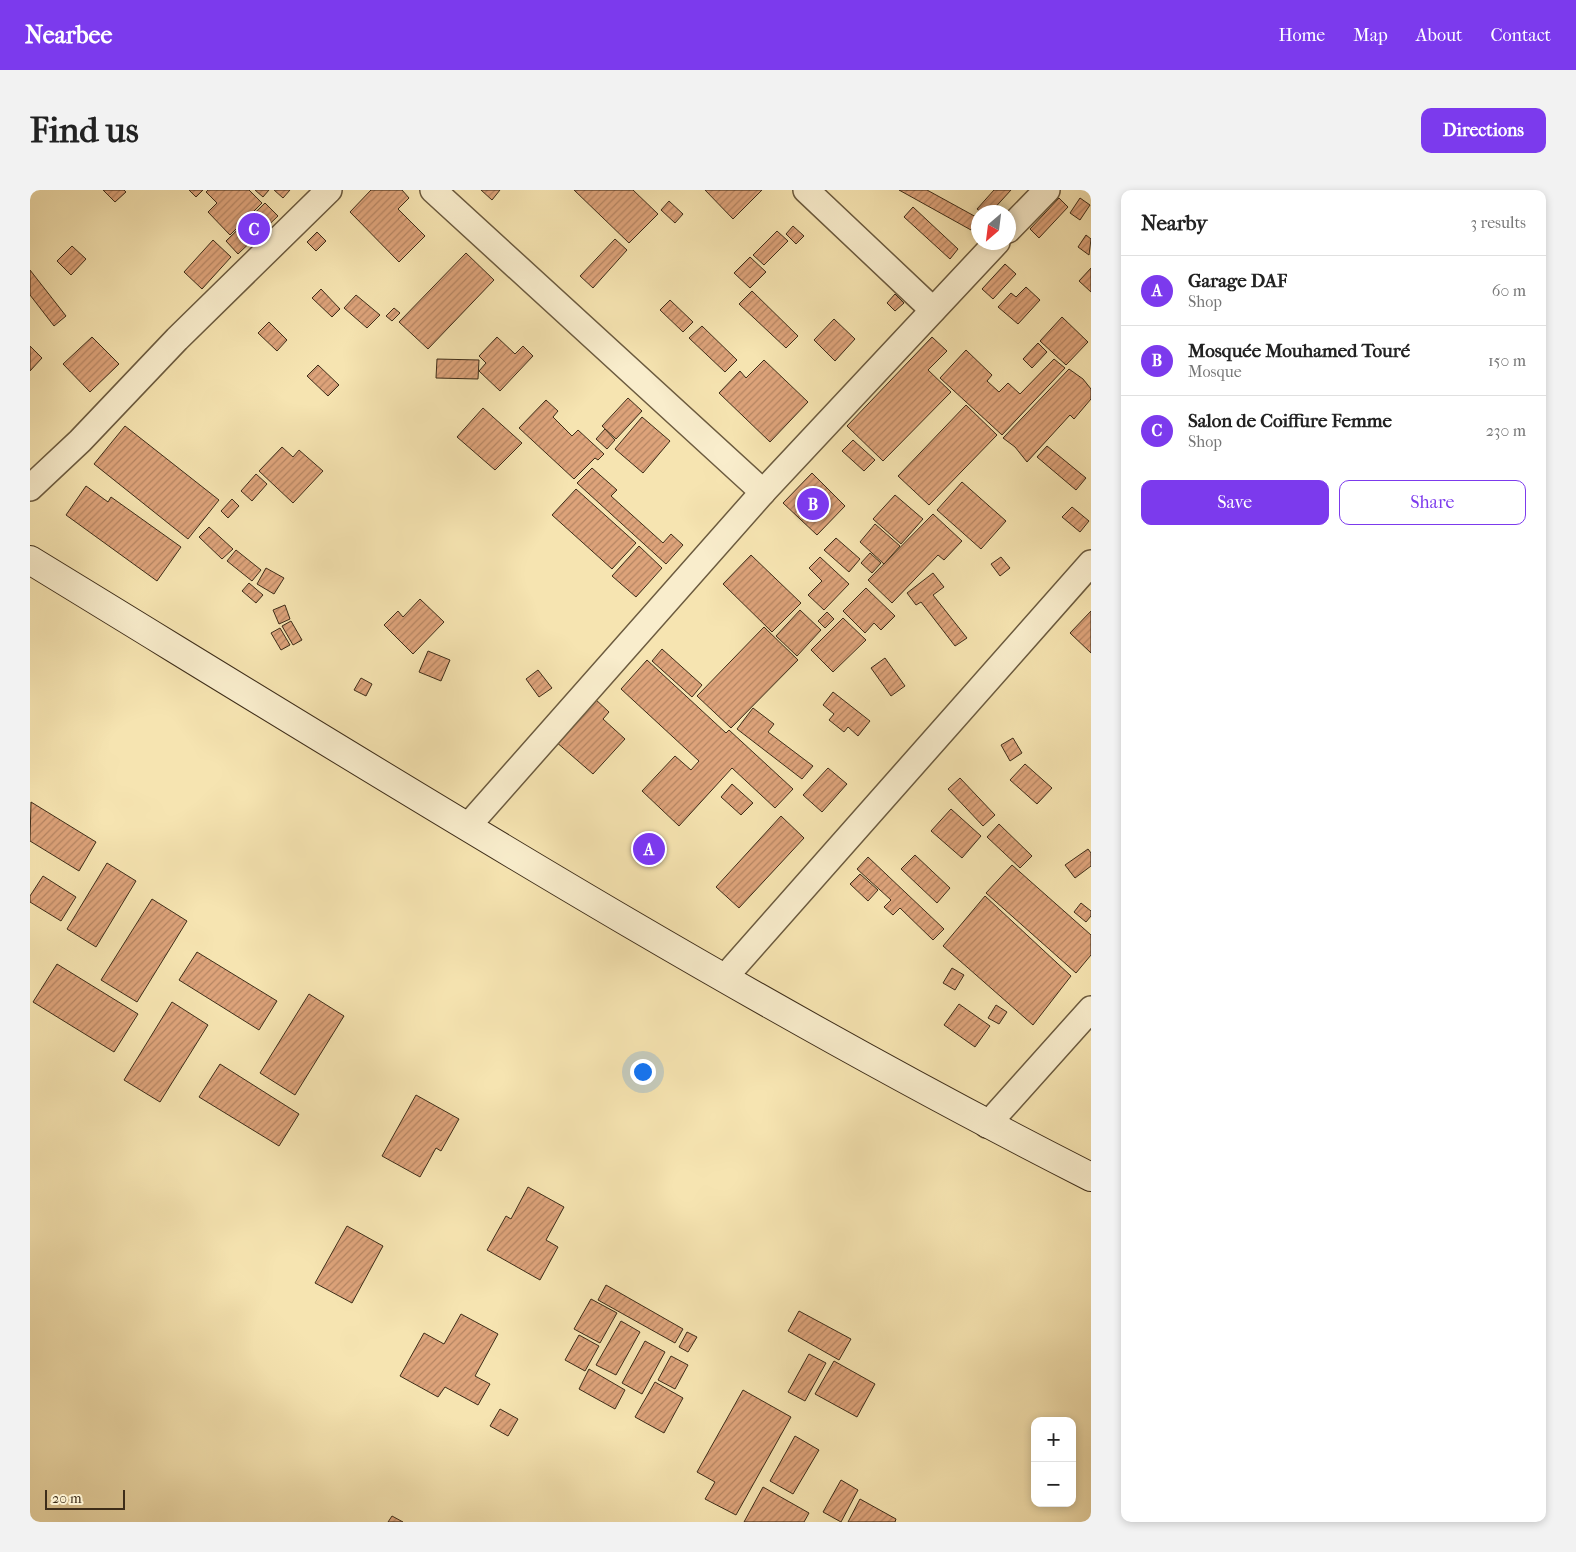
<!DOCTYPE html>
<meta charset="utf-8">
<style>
body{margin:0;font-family:"IM FELL French Canon",serif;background:#f2f2f2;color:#222}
.controls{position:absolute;right:15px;bottom:15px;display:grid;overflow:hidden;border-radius:10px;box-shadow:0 2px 8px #0003}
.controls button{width:45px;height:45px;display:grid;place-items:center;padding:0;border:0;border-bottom:1px solid #e0e0e0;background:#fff;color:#222;font:25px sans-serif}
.compass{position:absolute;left:941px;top:15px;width:45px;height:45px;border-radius:50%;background:#fff;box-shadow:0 2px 8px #0003;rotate:208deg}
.scale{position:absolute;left:15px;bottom:12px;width:80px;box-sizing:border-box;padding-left:5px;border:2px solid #3e2d19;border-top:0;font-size:14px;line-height:18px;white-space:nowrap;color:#3e2d19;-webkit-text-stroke:4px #f9edcc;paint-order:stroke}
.you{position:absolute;left:612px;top:881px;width:18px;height:18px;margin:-12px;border:4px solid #fff;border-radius:50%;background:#1a73e8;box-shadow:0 0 0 8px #1a73e833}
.badge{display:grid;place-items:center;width:32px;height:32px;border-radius:50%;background:#7c3aed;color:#fff;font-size:16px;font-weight:700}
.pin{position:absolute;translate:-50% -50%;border:2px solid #fff;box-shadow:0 1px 5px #0006}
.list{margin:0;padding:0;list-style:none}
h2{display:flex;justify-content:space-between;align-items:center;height:65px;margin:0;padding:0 20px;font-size:21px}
h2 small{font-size:16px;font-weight:400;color:#767676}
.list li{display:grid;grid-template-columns:32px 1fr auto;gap:15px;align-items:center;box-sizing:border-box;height:70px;padding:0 20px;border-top:1px solid #e0e0e0}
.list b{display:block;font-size:19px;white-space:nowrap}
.list p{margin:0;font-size:16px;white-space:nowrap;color:#767676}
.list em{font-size:16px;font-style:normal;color:#767676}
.actions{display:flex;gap:10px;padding:15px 20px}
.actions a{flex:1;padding:11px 0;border:1px solid #7c3aed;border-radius:10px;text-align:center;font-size:18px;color:#7c3aed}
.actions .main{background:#7c3aed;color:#fff}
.map{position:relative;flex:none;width:1061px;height:1332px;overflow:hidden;border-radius:10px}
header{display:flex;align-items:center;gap:30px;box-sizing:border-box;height:70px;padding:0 25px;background:#7c3aed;color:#fff}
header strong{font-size:24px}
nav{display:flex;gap:28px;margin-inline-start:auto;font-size:18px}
.intro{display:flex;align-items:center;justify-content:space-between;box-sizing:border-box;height:120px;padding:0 30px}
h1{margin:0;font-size:35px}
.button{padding:12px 22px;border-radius:10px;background:#7c3aed;color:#fff;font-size:18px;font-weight:700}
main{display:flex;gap:30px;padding:0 30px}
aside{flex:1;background:#fff;border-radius:10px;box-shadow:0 2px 8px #0003}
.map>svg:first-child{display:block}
.building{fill:url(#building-hatch);stroke:#3e2d19}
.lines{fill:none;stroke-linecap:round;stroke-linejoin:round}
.street-casing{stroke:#6c5b3f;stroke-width:28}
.secondary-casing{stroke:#3e2d19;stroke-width:30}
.street{stroke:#f9edcc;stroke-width:25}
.secondary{stroke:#f9edcc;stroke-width:28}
</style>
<header>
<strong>Nearbee</strong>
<nav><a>Home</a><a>Map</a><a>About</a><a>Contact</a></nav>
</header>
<div class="intro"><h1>Find us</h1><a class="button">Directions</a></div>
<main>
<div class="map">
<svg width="1061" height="1332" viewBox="0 0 1061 1332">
<defs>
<pattern id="building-hatch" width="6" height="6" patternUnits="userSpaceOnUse" patternTransform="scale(1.25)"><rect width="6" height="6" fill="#dda37a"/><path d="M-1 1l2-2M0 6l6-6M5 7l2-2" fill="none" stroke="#b58563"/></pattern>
</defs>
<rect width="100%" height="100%" fill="#f6e4b1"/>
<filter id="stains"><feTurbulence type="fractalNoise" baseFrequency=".004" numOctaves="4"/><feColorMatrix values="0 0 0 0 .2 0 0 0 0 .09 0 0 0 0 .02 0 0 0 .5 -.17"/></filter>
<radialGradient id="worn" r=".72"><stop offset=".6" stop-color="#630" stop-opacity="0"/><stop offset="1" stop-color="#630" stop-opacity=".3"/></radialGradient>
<g class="building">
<polygon points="73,0 94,0 96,2 85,12"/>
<polygon points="159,0 173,0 166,7"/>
<polygon points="178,0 219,0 232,13 200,45 178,22 187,13 176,2"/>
<polygon points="225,0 239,0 233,7"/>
<polygon points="244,0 260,0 253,8"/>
<polygon points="341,0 372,0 379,8 368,19 395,46 369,72 320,22"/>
<polygon points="451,0 470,0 462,10"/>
<polygon points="544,0 603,0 628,24 599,53"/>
<polygon points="675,0 732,0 703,29"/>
<polygon points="869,0 897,0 948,28 941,40"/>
<polygon points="964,0 981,0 961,22 951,22 947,19"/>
<polygon points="1029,8 1038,17 1009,48 1000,39"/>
<polygon points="1050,8 1060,15 1050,30 1040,23"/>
<polygon points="639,11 653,24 645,33 631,20"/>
<polygon points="235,13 248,26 208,64 196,51"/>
<polygon points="883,17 928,59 920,69 874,27"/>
<polygon points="763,36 774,46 766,54 756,44"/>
<polygon points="747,41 758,51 734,75 723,65"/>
<polygon points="287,42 296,51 286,61 277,52"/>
<polygon points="1056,45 1061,49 1059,65 1048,57"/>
<polygon points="585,49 597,60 563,98 550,86"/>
<polygon points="183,50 201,67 172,99 154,82"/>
<polygon points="42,56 56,69 41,85 27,71"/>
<polygon points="436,63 464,90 398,159 369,132"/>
<polygon points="720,67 736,82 720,98 704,83"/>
<polygon points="975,74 986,84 963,109 952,99"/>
<polygon points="1061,78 1061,102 1049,91"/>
<polygon points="0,80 36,126 24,136 0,105"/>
<polygon points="996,97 1010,110 988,134 968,117 981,103 986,107"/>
<polygon points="291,99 310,119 302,127 282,108"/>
<polygon points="722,101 768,146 756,158 709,114"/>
<polygon points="865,104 874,113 865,121 857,113"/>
<polygon points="326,105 350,125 337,138 314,118"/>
<polygon points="640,110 663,132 653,142 630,120"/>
<polygon points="364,118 370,123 362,131 356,126"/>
<polygon points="1032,127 1058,152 1036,175 1010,151"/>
<polygon points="804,129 825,149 805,171 784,150"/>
<polygon points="239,132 257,150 247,161 228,143"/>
<polygon points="672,136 707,170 695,182 659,148"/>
<polygon points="62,147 89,174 60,202 33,174"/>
<polygon points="467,147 485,164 493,156 503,166 470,201 449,181 456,173 449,166"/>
<polygon points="902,147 917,161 898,180 921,202 853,271 817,236"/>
<polygon points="1008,153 1017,162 1002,178 993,169"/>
<polygon points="0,156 12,168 0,181"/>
<polygon points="936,160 962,185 957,191 969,202 978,193 990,204 1024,169 1035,178 972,245 910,188"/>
<polygon points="407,169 449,170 448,189 406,188"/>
<polygon points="734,170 778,212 740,252 689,203 710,181 716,188"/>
<polygon points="288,175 309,195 298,206 277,186"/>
<polygon points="1039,179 1053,189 1061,199 1061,209 1044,229 1040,225 997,272 985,257 973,248"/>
<polygon points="598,208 612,221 586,249 572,236"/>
<polygon points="516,210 528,221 523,227 542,246 548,240 574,264 568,270 565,268 544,289 489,238"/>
<polygon points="936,215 967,245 899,315 868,286"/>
<polygon points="453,218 492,253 465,280 427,247"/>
<polygon points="612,227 640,251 613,283 585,259"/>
<polygon points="95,236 189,310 158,349 64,274"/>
<polygon points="575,239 585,250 577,259 566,249"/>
<polygon points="823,250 845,270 834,281 812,261"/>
<polygon points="1017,256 1056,288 1046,300 1007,267"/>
<polygon points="252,257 263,267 269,260 293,281 263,313 229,281"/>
<polygon points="562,278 587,300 581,306 633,353 641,344 653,355 636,374 547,293"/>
<polygon points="782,283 815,316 787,345 753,313"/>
<polygon points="226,284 237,294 222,311 211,301"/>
<polygon points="932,292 976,331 951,359 907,320"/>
<polygon points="56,296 78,312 81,307 151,357 127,391 36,325"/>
<polygon points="546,299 606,353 582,379 522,325"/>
<polygon points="865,305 893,329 871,354 843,329"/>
<polygon points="202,309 209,316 198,328 191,321"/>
<polygon points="1042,317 1059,331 1050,342 1032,327"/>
<polygon points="903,324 932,351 914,370 908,365 862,413 838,390"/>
<polygon points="845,334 870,356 854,374 830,352"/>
<polygon points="179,337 203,359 192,369 169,347"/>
<polygon points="806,348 830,369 819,382 794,360"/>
<polygon points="609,356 632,378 606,407 582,386"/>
<polygon points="206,360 231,380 222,391 197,371"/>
<polygon points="840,363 851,373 842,383 831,373"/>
<polygon points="721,365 771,413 742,442 693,394"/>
<polygon points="790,367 819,394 794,420 778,405 792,391 779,378"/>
<polygon points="971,367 980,378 970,386 961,374"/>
<polygon points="236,378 254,388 244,404 227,394"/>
<polygon points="903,383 914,397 903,405 937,448 925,456 891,412 886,415 877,403"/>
<polygon points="219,393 233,405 226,413 212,401"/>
<polygon points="836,398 865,426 851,440 844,433 835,443 813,421"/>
<polygon points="390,409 414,432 383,464 354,435 368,421 373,427"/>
<polygon points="255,415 260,429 249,434 243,420"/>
<polygon points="770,420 791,440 767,466 746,446"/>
<polygon points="1061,421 1061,463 1040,443"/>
<polygon points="797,422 804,429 795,438 788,431"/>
<polygon points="813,428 836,450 803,482 781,460"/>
<polygon points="261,431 272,450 263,455 252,436"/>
<polygon points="734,437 768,470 701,538 667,506"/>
<polygon points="250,438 260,455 251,460 241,443"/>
<polygon points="632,459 672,495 662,507 622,471"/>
<polygon points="398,461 420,470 411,491 389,482"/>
<polygon points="855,468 875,496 861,506 841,478"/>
<polygon points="617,470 696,543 699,540 763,599 745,618 702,578 649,636 612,601 645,566 661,580 669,571 591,499"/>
<polygon points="508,480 522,498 509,507 496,489"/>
<polygon points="331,488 342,494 336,506 324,500"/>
<polygon points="803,502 840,531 828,546 818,537 814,542 799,530 804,524 793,515"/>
<polygon points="564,508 579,522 573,529 595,549 563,584 525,551"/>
<polygon points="723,518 744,534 738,542 783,576 772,589 707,539"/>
<polygon points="983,548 992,563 980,571 971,555"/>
<polygon points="995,574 1022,598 1007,614 980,590"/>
<polygon points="798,578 817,594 792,622 773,605"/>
<polygon points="930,588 965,625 953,636 918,599"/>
<polygon points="702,594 723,613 711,625 691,607"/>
<polygon points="1,612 66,652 49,681 0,651"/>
<polygon points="921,619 951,646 932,668 901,641"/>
<polygon points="751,626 774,648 709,718 686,697"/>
<polygon points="969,634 1002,666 990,678 957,647"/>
<polygon points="1058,659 1061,663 1061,676 1045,688 1035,675"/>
<polygon points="885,665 920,698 907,713 871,679"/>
<polygon points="838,667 914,739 903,750 870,718 863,725 854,717 861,710 827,679"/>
<polygon points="77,673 106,691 66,757 37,739"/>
<polygon points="982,675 1061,745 1061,765 1046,783 956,703"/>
<polygon points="830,684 848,700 838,711 820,694"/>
<polygon points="13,686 46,707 31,731 0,712 0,706"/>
<polygon points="955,706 1041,786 1003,835 913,756"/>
<polygon points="122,709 157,731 107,812 71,790"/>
<polygon points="1051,713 1061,721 1061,726 1056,732 1044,722"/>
<polygon points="167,762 247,811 229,840 149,790"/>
<polygon points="27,774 108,824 84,862 3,812"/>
<polygon points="922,778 934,785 925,800 913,793"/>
<polygon points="279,804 314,826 265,905 230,883"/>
<polygon points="142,812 178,835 130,912 94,890"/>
<polygon points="929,814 960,836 945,857 914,835"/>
<polygon points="966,815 977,822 969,834 958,828"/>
<polygon points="190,874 269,924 249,956 169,907"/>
<polygon points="386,905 429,929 411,961 406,958 390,987 352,966"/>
<polygon points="498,997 534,1017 516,1050 528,1057 510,1090 457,1060 476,1026 481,1029"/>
<polygon points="317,1036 353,1056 322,1113 285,1093"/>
<polygon points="576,1095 653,1139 645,1153 568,1110"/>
<polygon points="561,1109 587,1123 570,1153 544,1139"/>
<polygon points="769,1121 821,1149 809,1170 758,1141"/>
<polygon points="431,1124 468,1144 445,1186 460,1194 448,1215 415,1197 408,1207 370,1186 394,1143 414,1154"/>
<polygon points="591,1131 610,1142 586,1185 566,1175"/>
<polygon points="657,1142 667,1147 658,1162 649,1157"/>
<polygon points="549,1145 569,1156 555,1181 535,1170"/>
<polygon points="615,1151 635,1162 612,1204 592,1193"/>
<polygon points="779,1164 796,1173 775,1211 758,1202"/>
<polygon points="641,1166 658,1175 645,1199 628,1190"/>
<polygon points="804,1171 845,1194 827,1227 785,1204"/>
<polygon points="559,1179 595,1200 585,1219 549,1199"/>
<polygon points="625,1192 653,1208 634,1243 605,1227"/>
<polygon points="713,1200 761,1227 706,1325 675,1309 685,1292 667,1282"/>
<polygon points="470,1219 488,1229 478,1246 460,1236"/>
<polygon points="765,1246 789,1260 763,1304 740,1291"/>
<polygon points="811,1290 828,1300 811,1332 793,1322"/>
<polygon points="733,1297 779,1323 774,1332 714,1332"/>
<polygon points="830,1309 866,1329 865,1332 818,1332"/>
<polygon points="362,1326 373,1332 358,1332"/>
</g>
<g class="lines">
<g class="street-casing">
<g id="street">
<polyline points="403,0 733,302"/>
<polyline points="776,0 903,120"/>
<polyline points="978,40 1017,0"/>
<polyline points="0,298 50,251 147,149 299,0"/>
<polyline points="437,637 733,302 967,52"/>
<polyline points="695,787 1061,373"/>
<polyline points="957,935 1061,819"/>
</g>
</g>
<g class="secondary-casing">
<path id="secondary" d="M0 370C349 583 696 802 1061 987"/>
</g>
<use href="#street" class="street"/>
<use href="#secondary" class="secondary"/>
</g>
<rect width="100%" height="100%" filter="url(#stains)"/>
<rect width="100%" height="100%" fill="url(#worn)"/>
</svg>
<div class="controls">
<button>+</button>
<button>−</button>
</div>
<svg class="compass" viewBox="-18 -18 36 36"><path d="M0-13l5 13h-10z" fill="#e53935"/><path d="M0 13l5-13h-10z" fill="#767676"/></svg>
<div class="scale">20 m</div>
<div class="you"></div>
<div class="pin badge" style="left:619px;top:659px">A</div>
<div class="pin badge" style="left:783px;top:314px">B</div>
<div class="pin badge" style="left:224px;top:39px">C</div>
</div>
<aside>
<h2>Nearby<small>3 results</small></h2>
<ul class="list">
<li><span class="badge">A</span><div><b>Garage DAF</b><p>Shop</p></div><em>60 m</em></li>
<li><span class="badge">B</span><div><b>Mosquée Mouhamed Touré</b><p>Mosque</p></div><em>150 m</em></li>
<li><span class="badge">C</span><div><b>Salon de Coiffure Femme</b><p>Shop</p></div><em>230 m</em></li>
</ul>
<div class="actions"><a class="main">Save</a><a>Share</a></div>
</aside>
</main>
